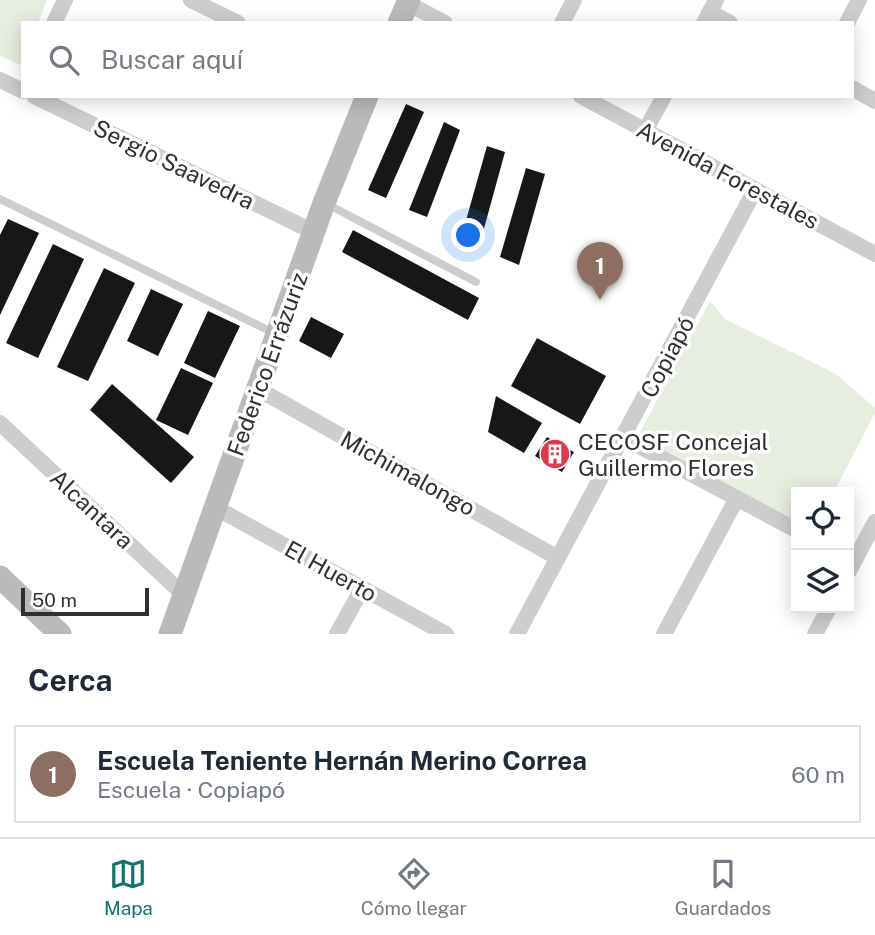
<!DOCTYPE html>
<html lang="es">
<meta charset="utf-8">
<style>
body{margin:0;font-family:"Public Sans",sans-serif;background:#f2f2f3;color:#1f2937}
.controls{position:absolute;right:21px;bottom:21px;display:grid;overflow:hidden;border-radius:0px;box-shadow:0 4px 18px #0003}
.controls button{width:63px;height:63px;display:grid;place-items:center;padding:0;border:0;border-bottom:2px solid #e0e1e3;background:#fff;color:#1f2937;font:35px sans-serif}
.scale{position:absolute;left:21px;bottom:18px;width:128px;box-sizing:border-box;padding-left:7px;border:4px solid #303030;border-top:0;font-size:19px;line-height:24px;white-space:nowrap;color:#303030;-webkit-text-stroke:5px #fff;paint-order:stroke}
.you{position:absolute;left:469px;top:236px;width:24px;height:24px;margin:-18px;border:5px solid #fff;border-radius:50%;background:#1a73e8;box-shadow:0 0 0 10px #1a73e833}
.badge{display:grid;place-items:center;width:46px;height:46px;border-radius:50%;background:#0f766e;color:#fff;font-size:23px;font-weight:700}
.pin{position:absolute;translate:-50% -58px;filter:drop-shadow(0 2px 4px #0008)}
.pin::after{content:'';position:absolute;top:37px;width:24px;height:21px;background:inherit;clip-path:polygon(0 0,100% 0,50% 100%)}
.list{margin:0;padding:0;list-style:none}
h2{display:flex;justify-content:space-between;align-items:center;height:91px;margin:0;padding:0 28px;font-size:30px}
h2 small{font-size:23px;font-weight:400;color:#747a83}
.list li{display:grid;grid-template-columns:46px 1fr auto;gap:21px;align-items:center;box-sizing:border-box;height:98px;margin:0 14px 14px;padding:0 14px;border:2px solid #e0e1e3;border-radius:0px}
.list b{display:block;font-size:26px;white-space:nowrap}
.list p{margin:0;font-size:23px;white-space:nowrap;color:#747a83}
.list em{font-size:23px;font-style:normal;color:#747a83}
.icon{flex:none;width:38px;height:38px;fill:none;stroke:currentColor;stroke-width:2;stroke-linecap:round;stroke-linejoin:round}
.map{position:relative;flex:none;width:875px;height:634px;overflow:hidden}
.search{position:absolute;background:#fff;box-shadow:0 4px 18px #0003;left:21px;right:21px;top:21px;height:77px;display:flex;align-items:center;gap:18px;box-sizing:border-box;padding:0 24px;border-radius:0px;color:#747a83;font-size:26px}
.sheet{height:203px;background:#fff}
nav{display:flex;justify-content:space-around;align-items:center;box-sizing:border-box;height:98px;border-top:2px solid #e0e1e3;background:#fff;font-size:19px;color:#747a83}
nav a{display:grid;justify-items:center;gap:4px}
nav .on{color:#0f766e}
.map>svg:first-child{display:block}
.green{fill:#e7eddf}
.building{fill:#171717}
.lines{fill:none;stroke-linecap:round;stroke-linejoin:round}
.lane{stroke:#cdcdcd;stroke-width:8}
.street{stroke:#cdcdcd;stroke-width:16}
.secondary{stroke:#bababa;stroke-width:23}
.labels{text-anchor:middle;dominant-baseline:central;stroke-width:7;stroke-linejoin:round;paint-order:stroke}
.street-label{font-size:23px;fill:#303030;stroke:#fff}
.poi-label{font-size:23px;fill:#303030;stroke:#fff;text-anchor:start}
</style>
<div class="map">
<svg width="875" height="634" viewBox="0 0 875 634">
<rect width="100%" height="100%" fill="#fff"/>
<g class="green">
<polygon points="0,0 47,0 38,23 23,23 23,59 20,65 0,56"/>
<polygon points="710,301 725,319 836,374 875,408 875,413 835,490 838,492 796,492 796,518 789,519 637,438"/>
</g>
<g class="building">
<polygon points="406,104 424,112 386,198 368,190"/>
<polygon points="444,122 460,130 427,217 409,210"/>
<polygon points="487,146 505,152 480,243 461,238"/>
<polygon points="526,168 545,174 519,265 500,257"/>
<polygon points="8,219 39,233 0,315 0,235"/>
<polygon points="353,230 479,298 468,320 342,252"/>
<polygon points="53,244 84,259 38,358 6,343"/>
<polygon points="104,268 135,283 88,381 57,367"/>
<polygon points="151,289 183,304 158,356 127,341"/>
<polygon points="208,311 240,326 215,378 184,363"/>
<polygon points="311,317 344,334 331,358 299,341"/>
<polygon points="537,338 606,376 580,424 511,386"/>
<polygon points="181,368 213,383 188,435 156,420"/>
<polygon points="112,384 194,457 171,483 90,410"/>
<polygon points="496,396 542,423 524,453 488,432"/>
<polygon points="547,437 574,452 562,472 535,456"/>
</g>
<g class="lines">
<g class="lane">
<polyline points="0,199 274,333"/>
<polyline points="327,204 476,282"/>
</g>
<g class="street">
<polyline points="191,0 238,23"/>
<polyline points="407,3 445,23"/>
<polyline points="710,12 730,23"/>
<polyline points="54,23 65,0"/>
<polyline points="562,23 574,0"/>
<polyline points="704,23 716,0"/>
<polyline points="847,23 859,0"/>
<polyline points="0,80 23,91"/>
<polyline points="852,88 875,101"/>
<polyline points="34,96 314,232"/>
<polyline points="581,96 875,254"/>
<polyline points="645,131 664,96"/>
<polyline points="258,389 558,558"/>
<polyline points="0,423 184,595"/>
<polyline points="624,438 796,530"/>
<polyline points="216,508 446,634"/>
<polyline points="849,571 875,522"/>
<polyline points="337,634 362,589"/>
<polyline points="517,634 755,190"/>
<polyline points="664,634 737,498"/>
<polyline points="815,634 829,608"/>
</g>
<g class="secondary">
<polyline points="399,23 409,0"/>
<polyline points="0,577 60,634"/>
<polyline points="170,634 324,203 367,96"/>
</g>
</g>
<defs>
<g id="building-disc" transform="scale(1.575)"><circle r="9.5" fill="#e2374d" stroke="#fff"/><path d="M-4-6H4V6H1V3H-1V6H-4ZM-2.5-4.3h1.7v1.8h-1.7ZM.8-4.3h1.7v1.8H.8ZM-2.5-1h1.7V.8h-1.7ZM.8-1h1.7V.8H.8Z" fill="#fff"/></g>
</defs>
<g fill-rule="evenodd">
<use href="#building-disc" x="555" y="454"/>
</g>
<g class="labels">
<g class="street-label">
<text transform="translate(174 164) rotate(26)">Sergio Saavedra</text>
<text transform="translate(728 175) rotate(28)">Avenida Forestales</text>
<text transform="translate(667 357) rotate(-62)">Copiapó</text>
<text transform="translate(267 364) rotate(-70)">Federico Errázuriz</text>
<text transform="translate(408 473) rotate(29)">Michimalongo</text>
<text transform="translate(92 509) rotate(43)">Alcantara</text>
<text transform="translate(331 571) rotate(29)">El Huerto</text>
</g>
<g class="poi-label">
<text x="578" y="441">CECOSF Concejal<tspan x="578" dy="26">Guillermo Flores</tspan></text>
</g>
</g>
</svg>
<div class="controls">
<button><svg class="icon" aria-label="locate" viewBox="0 0 24 24"><circle cx="12" cy="12" r="6"/><path d="M12 2v4M12 18v4M2 12h4M18 12h4"/></svg></button>
<button><svg class="icon" aria-label="layers" viewBox="0 0 24 24"><path d="M12 4l9 5-9 5-9-5zM3 14l9 5 9-5"/></svg></button>
</div>
<div class="scale">50 m</div>
<div class="you"></div>
<div class="pin badge" style="left:600px;top:300px;background:#8d6e63">1</div>
<div class="search"><svg class="icon" aria-label="search" viewBox="0 0 24 24"><circle cx="10" cy="10" r="6"/><path d="M15 15l6 6"/></svg>Buscar aquí</div>
</div>
<section class="sheet">
<h2>Cerca<small></small></h2>
<ul class="list">
<li><span class="badge" style="background:#8d6e63">1</span><div><b>Escuela Teniente Hernán Merino Correa</b><p>Escuela · Copiapó</p></div><em>60 m</em></li>
</ul>
</section>
<nav>
<a class="on"><svg class="icon" aria-label="map" viewBox="0 0 24 24"><path d="M3 6l6-2 6 2 6-2v14l-6 2-6-2-6 2zM9 4v14M15 6v14"/></svg>Mapa</a>
<a><svg class="icon" aria-label="directions" viewBox="0 0 24 24"><path d="M12 3l9 9-9 9-9-9zM9 14v-3h6M13 9l2 2-2 2"/></svg>Cómo llegar</a>
<a><svg class="icon" aria-label="saved" viewBox="0 0 24 24"><path d="M7 4h10v16l-5-4-5 4z"/></svg>Guardados</a>
</nav>
